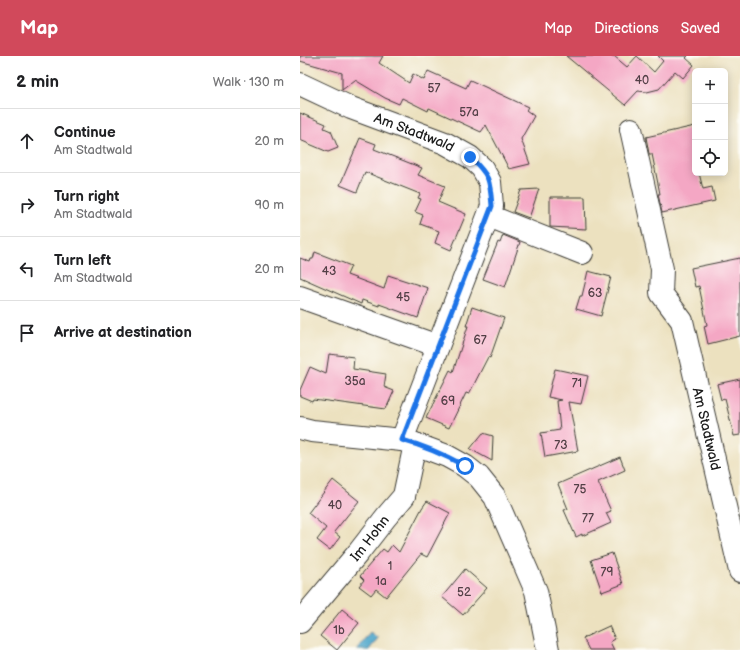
<!DOCTYPE html>
<meta charset="utf-8">
<style>
body{margin:0;font-family:"Balsamiq Sans",sans-serif;background:#f6f6f6;color:#202124}
.controls{position:absolute;right:12px;top:12px;display:grid;overflow:hidden;border-radius:6px;box-shadow:0 2px 10px #0003}
.controls button{width:36px;height:36px;display:grid;place-items:center;padding:0;border:0;border-bottom:1px solid #e0e0e0;background:#fff;color:#202124;font:20px sans-serif}
.stop{position:absolute;width:12px;height:12px;margin:-9px;border:3px solid #1a73e8;border-radius:50%;background:#fff}
.stop.end{background:#1a73e8;border-color:#fff;box-shadow:0 1px 4px #0008}
.list{margin:0;padding:0;list-style:none}
h2{display:flex;justify-content:space-between;align-items:center;height:52px;margin:0;padding:0 16px;font-size:17px}
h2 small{font-size:13px;font-weight:400;color:#757577}
.list li{display:grid;grid-template-columns:26px 1fr auto;gap:12px;align-items:center;box-sizing:border-box;height:64px;padding:0 16px;border-top:1px solid #e0e0e0}
.list b{display:block;font-size:15px;white-space:nowrap}
.list p{margin:0;font-size:13px;white-space:nowrap;color:#757577}
.list em{font-size:13px;font-style:normal;color:#757577}
.icon{flex:none;width:22px;height:22px;fill:none;stroke:currentColor;stroke-width:2;stroke-linecap:round;stroke-linejoin:round}
.map{position:relative;flex:none;width:440px;height:594px;overflow:hidden}
header{display:flex;align-items:center;gap:24px;box-sizing:border-box;height:56px;padding:0 20px;background:#d1495b;color:#fff}
header strong{font-size:19px}
nav{display:flex;gap:22px;margin-inline-start:auto;font-size:14px}
main{display:flex}
aside{flex:1;background:#fff}
.map>svg:first-child{display:block}
.water{fill:#4da6ca;stroke:#346173}
.building{fill:#f4a7c4}
.lines{fill:none;stroke-linecap:round;stroke-linejoin:round}
.minor-casing{stroke:#3b3a34;stroke-width:24}
.minor{stroke:#fff;stroke-width:22}
.route{stroke:#1a73e8;stroke-width:5}
.labels{text-anchor:middle;dominant-baseline:central;stroke-width:3;stroke-linejoin:round;paint-order:stroke}
.number-label{font-size:12px;fill:#523f46}
.street-label{font-size:14px;fill:#1c1c1c;stroke:#fdfcf7}
</style>
<header>
<strong>Map</strong>
<nav><a>Map</a><a>Directions</a><a>Saved</a></nav>
</header>
<main>
<aside>
<h2>2 min<small>Walk · 130 m</small></h2>
<ul class="list">
<li><svg class="icon" aria-label="ahead" viewBox="0 0 24 24"><path d="M12 20V5M6 11l6-6 6 6"/></svg><div><b>Continue</b><p>Am Stadtwald</p></div><em>20 m</em></li>
<li><svg class="icon" aria-label="right" viewBox="0 0 24 24"><path d="M7 20v-9h11M14 6l5 5-5 5"/></svg><div><b>Turn right</b><p>Am Stadtwald</p></div><em>90 m</em></li>
<li><svg class="icon" aria-label="left" viewBox="0 0 24 24"><path d="M17 20v-9H6M10 6l-5 5 5 5"/></svg><div><b>Turn left</b><p>Am Stadtwald</p></div><em>20 m</em></li>
<li><svg class="icon" aria-label="arrive" viewBox="0 0 24 24"><path d="M6 21V4h12l-3 4 3 4H6"/></svg><div><b>Arrive at destination</b></div></li>
</ul>
</aside>
<div class="map">
<svg width="440" height="594" viewBox="0 0 440 594">
<rect width="100%" height="100%" fill="#fdfcf7"/>
<filter id="ink" filterUnits="userSpaceOnUse"><feTurbulence type="fractalNoise" baseFrequency=".025" numOctaves="2"/><feDisplacementMap in="SourceGraphic" scale="8" xChannelSelector="R" yChannelSelector="G"/><feConvolveMatrix kernelMatrix="1 2 1 2 8 2 1 2 1" color-interpolation-filters="sRGB"/></filter>
<filter id="wash" filterUnits="userSpaceOnUse"><feTurbulence type="fractalNoise" baseFrequency=".012" numOctaves="4" result="noise"/><feDisplacementMap in="SourceGraphic" scale="16" xChannelSelector="R" yChannelSelector="G"/><feGaussianBlur stdDeviation="0.9" result="paint"/><feColorMatrix in="noise" values="0 0 0 0 0 0 0 0 0 0 0 0 0 0 0 0 0 1.4 0 .05"/><feComposite in="paint" operator="in"/></filter>
<g filter="url(#wash)">
<rect width="100%" height="100%" fill="#ece1bf"/>
<polygon class="water" points="70,576 78,582 69,594 56,594"/>
<g id="blocks">
<g class="building">
<polygon points="0,0 83,0 79,7 109,27 113,18 124,24 128,15 166,32 170,24 228,51 226,54 234,60 221,83 230,108 209,113 186,69 181,76 129,52 128,55 102,42 99,48 85,42 55,24 42,34 42,17 0,5"/>
<polygon points="266,0 314,0 327,11 337,0 354,16 363,5 358,0 388,0 386,2 394,9 383,22 375,15 359,33 347,36 338,35 325,49"/>
<polygon points="0,57 26,68 24,72 31,75 38,92 28,96 0,84"/>
<polygon points="395,70 395,117 399,117 403,133 412,131 415,145 362,157 358,138 360,138 352,98 349,98 346,81"/>
<polygon points="60,82 76,88 74,93 122,112 118,119 145,130 138,146 166,158 151,194 135,187 139,175 120,168 123,159 115,156 121,143 118,142 120,138 65,116 57,136 40,129"/>
<polygon points="239,133 229,162 213,156 221,134"/>
<polygon points="250,141 285,141 286,173 250,171"/>
<polygon points="203,179 220,186 205,231 183,223 198,186 200,187"/>
<polygon points="15,196 51,210 47,219 84,233 88,219 128,232 118,262 79,248 79,250 62,244 61,248 0,221 0,202 10,206 11,203 13,203"/>
<polygon points="440,202 440,280 408,288 404,270 407,269 399,230 395,231 391,212"/>
<polygon points="288,215 311,221 301,260 276,253 280,240 282,240"/>
<polygon points="172,251 204,262 190,302 188,301 169,338 166,337 149,372 126,362 150,314 153,316 168,270 166,270"/>
<polygon points="29,298 54,301 53,313 86,318 84,331 94,335 86,353 13,343 12,345 0,340 0,334 10,311 26,318"/>
<polygon points="255,313 288,320 281,348 269,346 278,395 245,401 241,377 260,374 257,345 262,344 248,341"/>
<polygon points="440,323 440,379 434,380 425,343 421,344 417,328"/>
<polygon points="183,377 193,380 192,405 170,393"/>
<polygon points="320,401 325,414 298,426 311,455 306,457 311,467 282,480 282,478 276,481 264,454 268,453 258,428"/>
<polygon points="33,424 59,445 34,476 40,481 30,494 17,484 26,472 8,457"/>
<polygon points="127,445 150,457 127,501 121,498 86,541 76,533 71,539 59,530 64,524 60,520 83,493 87,496 92,489 99,496 122,452"/>
<polygon points="312,497 323,528 302,536 291,504"/>
<polygon points="165,513 187,532 163,559 142,541"/>
<polygon points="42,553 59,567 37,594 20,580"/>
<polygon points="309,570 315,583 310,586 314,594 289,594 283,582"/>
</g>
</g>
</g>
<g filter="url(#ink)">
<use href="#blocks" fill-opacity="0" stroke="#3b3a34" stroke-width="1"/>
<g class="lines">
<g class="minor-casing">
<g id="minor">
<path id="s1" d="M0 28 51 52 145 87 170 101 182 112 190 126 192 150 102 384"/>
<path id="s2" d="M331 73 362 213 361 237 382 265 440 515"/>
<polyline points="189,160 282,197"/>
<polyline points="0,241 138,290"/>
<polyline points="0,372 12,375 102,384 115,388 147,400 165,410 179,421 195,441 236,535 248,594"/>
<path id="s3" d="M0 566 58 497 86 461 104 440 115 388"/>
</g>
</g>
<use href="#minor" class="minor"/>
</g>
</g>
<g class="lines" filter="url(#ink)">
<path class="route" d="M165 410C145 399 124 390 102 384L192 150C190 124 190 120 170 101"/>
</g>
<g class="labels">
<g class="number-label">
<text x="342" y="24">40</text>
<text x="134" y="32">57</text>
<text x="169" y="56">57a</text>
<text x="29" y="215">43</text>
<text x="295" y="237">63</text>
<text x="103" y="241">45</text>
<text x="180" y="284">67</text>
<text x="55" y="325">35a</text>
<text x="277" y="327">71</text>
<text x="148" y="345">69</text>
<text x="261" y="389">73</text>
<text x="280" y="433">75</text>
<text x="35" y="449">40</text>
<text x="288" y="462">77</text>
<text x="90" y="510">1</text>
<text x="307" y="516">79</text>
<text x="81" y="525">1a</text>
<text x="164" y="536">52</text>
<text x="39" y="574">1b</text>
</g>
<g class="street-label">
<text stroke="none"><textPath href="#s1" startOffset="124">Am Stadtwald</textPath></text>
<text stroke="none"><textPath href="#s2" startOffset="313">Am Stadtwald</textPath></text>
<text stroke="none"><textPath href="#s3" startOffset="109">Im Hohn</textPath></text>
</g>
</g>
</svg>
<div class="controls">
<button>+</button>
<button>−</button>
<button><svg class="icon" aria-label="locate" viewBox="0 0 24 24"><circle cx="12" cy="12" r="6"/><path d="M12 2v4M12 18v4M2 12h4M18 12h4"/></svg></button>
</div>
<div class="stop" style="left:165px;top:410px"></div>
<div class="stop end" style="left:170px;top:101px"></div>
</div>
</main>
